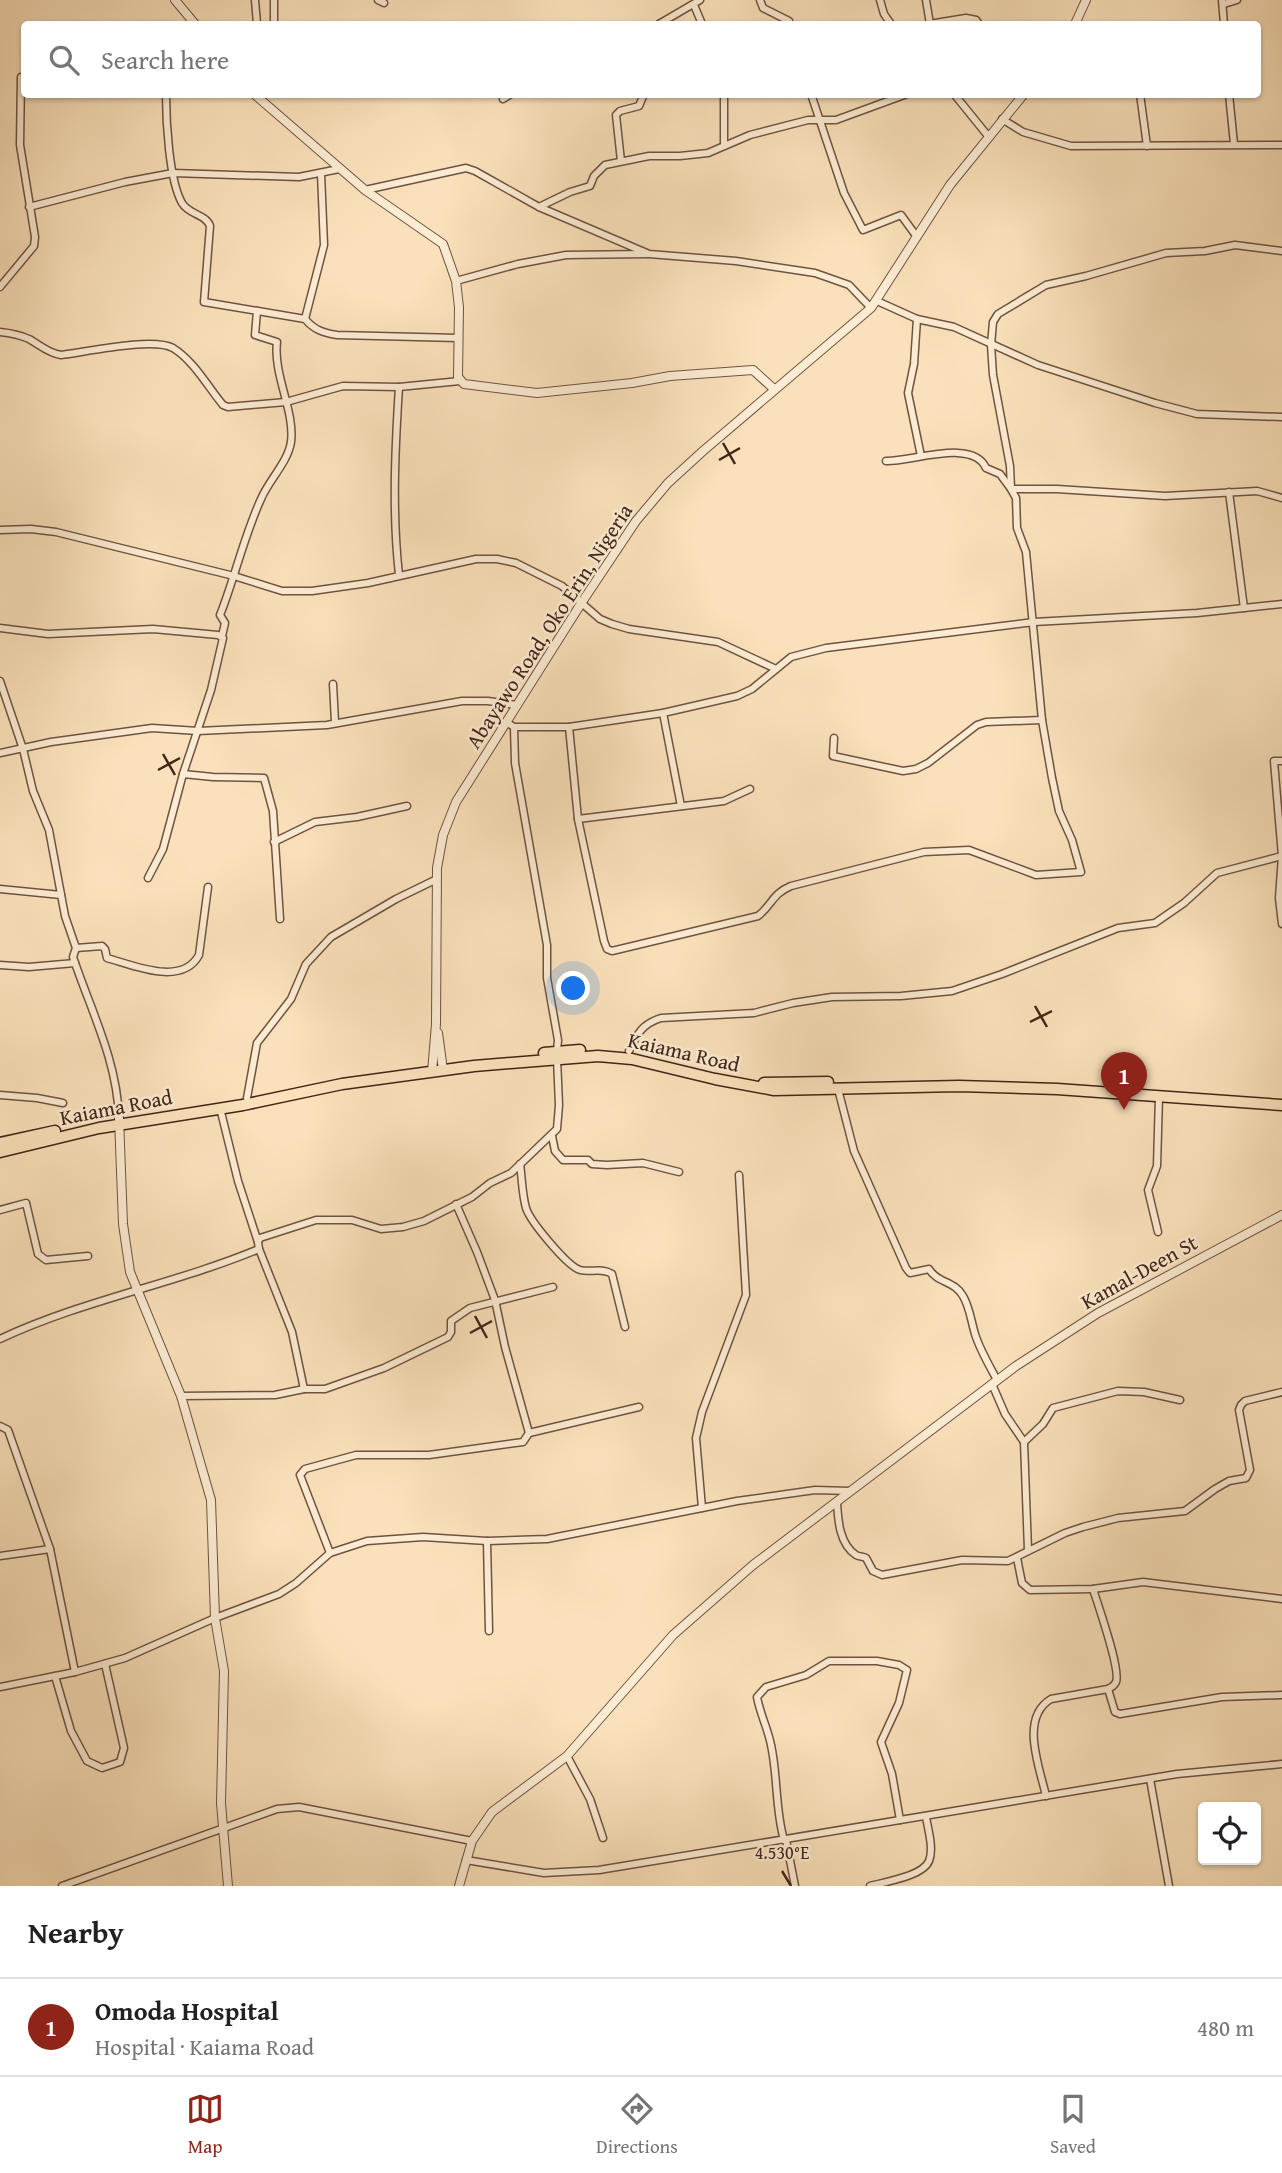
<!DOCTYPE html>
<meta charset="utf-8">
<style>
body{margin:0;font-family:"Gentium Book Plus",serif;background:#f6f6f6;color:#202124}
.controls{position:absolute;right:21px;bottom:21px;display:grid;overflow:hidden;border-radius:7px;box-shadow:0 2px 5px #0004}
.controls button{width:63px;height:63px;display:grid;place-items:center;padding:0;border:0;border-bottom:2px solid #e0e0e0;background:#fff;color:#202124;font:35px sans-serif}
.you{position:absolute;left:574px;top:989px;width:24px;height:24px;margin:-18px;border:5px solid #fff;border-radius:50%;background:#1a73e8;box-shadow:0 0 0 10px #1a73e833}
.badge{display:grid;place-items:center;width:46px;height:46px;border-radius:50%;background:#8f2418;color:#fff;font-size:23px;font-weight:700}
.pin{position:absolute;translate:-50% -58px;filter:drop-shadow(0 2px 4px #0008)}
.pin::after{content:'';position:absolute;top:37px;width:24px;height:21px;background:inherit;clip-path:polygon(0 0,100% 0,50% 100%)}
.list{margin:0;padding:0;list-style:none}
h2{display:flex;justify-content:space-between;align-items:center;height:91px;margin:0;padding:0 28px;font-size:30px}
h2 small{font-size:23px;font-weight:400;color:#757577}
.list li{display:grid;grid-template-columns:46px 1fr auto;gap:21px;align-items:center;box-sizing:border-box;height:98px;padding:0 28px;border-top:2px solid #e0e0e0}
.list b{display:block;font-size:26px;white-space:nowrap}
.list p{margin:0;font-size:23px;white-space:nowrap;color:#757577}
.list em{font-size:23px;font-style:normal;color:#757577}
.icon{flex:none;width:38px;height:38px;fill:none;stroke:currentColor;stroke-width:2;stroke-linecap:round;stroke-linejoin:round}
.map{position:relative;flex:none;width:1282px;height:1886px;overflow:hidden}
.search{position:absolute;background:#fff;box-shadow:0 2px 5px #0004;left:21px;right:21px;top:21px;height:77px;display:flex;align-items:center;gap:18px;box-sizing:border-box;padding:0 24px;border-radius:7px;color:#757577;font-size:26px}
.sheet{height:189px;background:#fff}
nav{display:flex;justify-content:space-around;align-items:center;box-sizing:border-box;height:98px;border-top:2px solid #e0e0e0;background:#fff;font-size:19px;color:#757577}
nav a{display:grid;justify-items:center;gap:4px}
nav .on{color:#8f2418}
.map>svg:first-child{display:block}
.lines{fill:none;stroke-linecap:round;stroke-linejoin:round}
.minor-casing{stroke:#6f5340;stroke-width:9}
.tertiary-casing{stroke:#6f5340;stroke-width:10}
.trunk-casing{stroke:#412417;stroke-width:13}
.minor{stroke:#fcecd3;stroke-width:6}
.tertiary{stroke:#fcecd3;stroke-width:8}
.trunk{stroke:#fae1bb;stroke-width:10}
.ticks{fill:none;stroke:#412417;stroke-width:2.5}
.labels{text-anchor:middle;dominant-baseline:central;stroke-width:5;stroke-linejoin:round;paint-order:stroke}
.street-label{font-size:21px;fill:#412417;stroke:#fcecd3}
.ticks-label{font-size:18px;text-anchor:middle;fill:#412417;stroke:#fcecd3;stroke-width:5;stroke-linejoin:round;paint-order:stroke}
</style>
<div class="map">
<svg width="1282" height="1886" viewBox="0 0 1282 1886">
<rect width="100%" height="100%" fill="#fae1bb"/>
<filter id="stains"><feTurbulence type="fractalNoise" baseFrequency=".00286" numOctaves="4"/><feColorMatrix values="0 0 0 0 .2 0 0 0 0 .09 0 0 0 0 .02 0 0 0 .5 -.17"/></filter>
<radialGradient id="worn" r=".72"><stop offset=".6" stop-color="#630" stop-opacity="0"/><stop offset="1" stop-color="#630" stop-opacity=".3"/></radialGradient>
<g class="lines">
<g class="minor-casing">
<g id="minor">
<polyline points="255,0 257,24"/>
<polyline points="274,0 274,24"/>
<polyline points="378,0 384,3"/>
<polyline points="760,0 763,8 789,21 790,24"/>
<polyline points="880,0 884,14 891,24"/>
<polyline points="926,0 930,24"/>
<polyline points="1222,0 1224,24"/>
<polyline points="1224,4 1237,0"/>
<polyline points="694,5 702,24"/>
<polyline points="659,24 700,0"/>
<polyline points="929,24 966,18 976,20 979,24"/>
<path d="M166 94C166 121 169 180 182 203 189 215 206 214 210 226L204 302 305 319C314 330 324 333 337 335L458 338"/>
<polyline points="724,94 724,146"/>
<polyline points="811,94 844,193 863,230 901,215 917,237"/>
<polyline points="954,94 988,136"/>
<polyline points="1140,94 1147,146"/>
<polyline points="1229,94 1234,144"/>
<polyline points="503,99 511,94"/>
<polyline points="1002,119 1023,132 1071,146 1282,145"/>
<polyline points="621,161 616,115 620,111 639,106 644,94"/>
<polyline points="365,190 466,168 475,171 539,207 649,254 736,261 815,273 849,285 871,308"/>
<polyline points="29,207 125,182 173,173 299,177 339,169"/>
<polyline points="539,207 570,192 590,186 594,176 605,165 649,156 680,156 708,153 750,135 808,120 836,120 907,94"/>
<polyline points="456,281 518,264 566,255 647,254"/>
<polyline points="0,287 34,246 35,237 20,145 21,77"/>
<polyline points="877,301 917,319 954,327 1038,365 1155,403 1197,414 1282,417"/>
<polyline points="305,319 324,245 321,174"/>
<polyline points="917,319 914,364 908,393 921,456"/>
<path d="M0 332C10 333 20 335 29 339 40 345 48 353 61 355 86 352 153 337 173 348 194 361 208 387 223 405L228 407 286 402 343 386 399 387 460 381"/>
<path d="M886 461C911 462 973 438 986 468L1000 474 1011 489H1057L1165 496 1257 491 1282 498"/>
<polyline points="1229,492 1244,608"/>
<polyline points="0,530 31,529 56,532 234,576 282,591 312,591 368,583 476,559 497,559 516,563 562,586 600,619 612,624 629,629 718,642 776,669"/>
<path d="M399 575C392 512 395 450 399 387"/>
<polyline points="0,628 48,634 153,629 218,635 223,638 211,690 183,774 163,849 148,878"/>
<path d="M222 636 225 623 220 615C235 577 244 536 261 499 269 480 288 462 291 442 295 411 273 375 277 342L255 335 257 311"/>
<path d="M0 681 23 749 33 791 49 830 65 916 76 948 73 957C91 1011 117 1060 119 1118"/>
<polyline points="333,684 335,722"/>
<polyline points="663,713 681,806"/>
<polyline points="506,722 514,727 569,727 663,713 737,696 752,689 791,657 826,648 1034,622 1197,613 1282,604"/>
<polyline points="514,727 515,763 547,945 547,978 558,1040 557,1051"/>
<path d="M569 727 578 819 604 941 607 949 612 951 758 916C773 904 772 894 791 886L924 852 969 850 1036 875 1081 872 1072 840 1059 811 1052 778 1042 720 1026 552 1017 528 1016 498 1011 489 1010 466 993 375 991 345 993 322 998 314 1046 285 1086 276 1166 253 1205 251 1235 245 1282 251"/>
<polyline points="834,738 833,756 903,771 916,769 928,763 977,725 986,722 1042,720"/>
<polyline points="0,753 51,742 152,728 198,731 327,725 462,701 488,701 516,705"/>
<polyline points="1282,761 1274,761 1282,856 1279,898 1282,924"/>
<polyline points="183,774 213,777 264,778 273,811 280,919"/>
<polyline points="578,819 724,801 750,789"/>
<polyline points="274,842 315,822 357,817 407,806"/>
<polyline points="0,889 61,895"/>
<path d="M76 948 102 946 105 949 107 958C133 965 182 987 199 955L208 887"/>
<polyline points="0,965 29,967 75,963"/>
<path d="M629 1051C637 1034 642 1024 661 1018L754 1013 793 1003 832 997 901 996 952 991 1002 974 1118 928 1155 923 1184 903 1217 873 1282 856"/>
<path d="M838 1089 854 1151 906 1268 910 1273 929 1269C937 1283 955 1281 963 1296 970 1308 971 1321 975 1334 980 1350 989 1365 997 1380"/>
<polyline points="0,1095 37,1098 63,1103"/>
<polyline points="247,1098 257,1043 291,999 306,964 331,937 396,899 437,879"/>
<polyline points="220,1108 238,1181 258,1242"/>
<polyline points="552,1136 555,1151 563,1160 588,1160 592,1164 607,1165 643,1163 679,1172"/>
<path d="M520 1164C522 1178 522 1194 526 1208 530 1221 567 1266 580 1270 590 1273 602 1267 612 1274L625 1327"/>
<polyline points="0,1210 26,1203 38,1254 46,1260 88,1256"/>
<polyline points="1158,1232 1148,1190 1157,1166 1159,1096"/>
<path d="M0 1339C83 1300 175 1284 259 1249"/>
<polyline points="992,1384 1005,1414 1024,1442"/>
<polyline points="304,1389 292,1332 259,1249 258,1242 260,1238 316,1220 352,1220 381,1229 403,1227 424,1221 472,1197 490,1183 511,1173 557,1129 559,1105 557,1059"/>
<polyline points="181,1396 275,1395 304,1389 325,1389 384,1368 448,1337 451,1332 451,1321 470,1308 553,1287"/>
<polyline points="0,1426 8,1430 50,1549 75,1672"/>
<polyline points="529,1433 639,1407"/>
<path d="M837 1502C838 1519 839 1544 856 1555 859 1557 863 1556 866 1558L873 1571 882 1575 962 1560 1008 1561 1065 1533 1083 1527 1118 1518 1185 1511 1215 1489 1229 1481 1246 1478 1250 1470 1239 1410 1241 1405 1245 1401 1282 1392"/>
<polyline points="702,1508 696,1438 702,1412 746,1295 739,1175"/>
<polyline points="487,1541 489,1631"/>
<polyline points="1028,1550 1024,1442 1043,1424 1053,1408 1118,1391 1144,1392 1180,1400"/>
<polyline points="330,1553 300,1475 305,1469 356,1455 429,1455 523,1442 529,1433 505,1347 495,1300 477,1252 456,1204"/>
<polyline points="0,1556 50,1549"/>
<polyline points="1017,1558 1022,1583 1030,1590 1093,1589 1143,1582 1282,1599"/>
<polyline points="55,1676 71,1731 87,1761 102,1768 120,1762 124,1748 105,1664"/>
<polyline points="0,1687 75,1672 125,1658 215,1618 279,1594 296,1583 330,1553 367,1541 423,1537 487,1541 547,1539 737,1501 815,1490 850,1491"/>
<polyline points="1108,1689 1115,1712 1120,1714 1222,1697 1282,1695"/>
<polyline points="567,1756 590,1799 603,1838"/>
<polyline points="1150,1779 1169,1886"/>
<path d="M1046 1796C1040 1768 1019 1718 1051 1699L1108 1689C1112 1687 1114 1686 1116 1682 1121 1670 1098 1605 1093 1589"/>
<path d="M784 1840C775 1809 778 1777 771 1745 768 1729 760 1714 757 1697L766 1687 806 1675 829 1661H877L899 1665 907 1670 899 1703 881 1742 892 1774 900 1820"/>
<polyline points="786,1840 795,1886"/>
<polyline points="466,1860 544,1873 599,1870 1177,1774 1282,1764"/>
<polyline points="62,1886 277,1809 299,1807 472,1841"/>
<path d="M870 1886C885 1882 923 1876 929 1861 934 1849 928 1829 926 1817"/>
</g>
</g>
<g class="tertiary-casing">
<g id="tertiary">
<polyline points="175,0 195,24"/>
<polyline points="1075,24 1086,0"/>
<polyline points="254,94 365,190 443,244 456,281 459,307 458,377 464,384 537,393 632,383 670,376 753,370 774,389"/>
<polyline points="438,1033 443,1070"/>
<polyline points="432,1072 436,1024 437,868 443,835 456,802 582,602 636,521 668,483 703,451 871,308 950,185 1024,94"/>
<polyline points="119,1118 123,1224 130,1272 181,1396 211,1500 215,1618 224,1671 221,1803 228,1886"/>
<polyline points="459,1886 472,1841 492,1812 567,1756 673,1635 753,1565 1016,1366 1098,1313 1282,1215"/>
</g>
</g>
<g class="trunk-casing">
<g id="trunk">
<polyline points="544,1053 580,1050"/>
<polyline points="764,1083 828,1082"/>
<polyline points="0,1143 55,1131"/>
<polyline points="0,1152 99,1128 243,1105 342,1084 474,1066 598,1056 632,1059 715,1079 774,1090 959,1086 1057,1089 1282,1105"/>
</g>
</g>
<use href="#minor" class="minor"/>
<use href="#tertiary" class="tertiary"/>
<use href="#trunk" class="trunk"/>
</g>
<path class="ticks" d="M723 443 735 464M719 460 740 448M163 754 175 775M158 770 180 758M1035 1006 1047 1027M1030 1022 1052 1011M475 1316 487 1338M470 1333 492 1321M782 1871 791 1886"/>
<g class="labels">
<g class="street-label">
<text transform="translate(549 626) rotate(-57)">Abayawo Road, Oko Erin, Nigeria</text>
<text transform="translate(684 1052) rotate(13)">Kaiama Road</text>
<text transform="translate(116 1107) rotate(-11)">Kaiama Road</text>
<text transform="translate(1139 1272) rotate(-29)">Kamal-Deen St</text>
</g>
</g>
<g class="ticks-label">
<text x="782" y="1859">4.530°E</text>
</g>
<rect width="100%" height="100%" filter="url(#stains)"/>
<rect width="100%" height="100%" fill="url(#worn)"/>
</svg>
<div class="controls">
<button><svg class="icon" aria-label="locate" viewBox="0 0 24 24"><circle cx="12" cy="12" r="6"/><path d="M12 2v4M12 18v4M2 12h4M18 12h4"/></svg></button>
</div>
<div class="you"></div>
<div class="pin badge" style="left:1124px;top:1110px">1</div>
<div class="search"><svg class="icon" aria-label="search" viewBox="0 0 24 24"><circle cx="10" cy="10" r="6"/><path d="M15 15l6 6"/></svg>Search here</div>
</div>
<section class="sheet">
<h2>Nearby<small></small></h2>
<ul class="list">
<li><span class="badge">1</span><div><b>Omoda Hospital</b><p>Hospital · Kaiama Road</p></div><em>480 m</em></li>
</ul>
</section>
<nav>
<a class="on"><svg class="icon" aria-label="map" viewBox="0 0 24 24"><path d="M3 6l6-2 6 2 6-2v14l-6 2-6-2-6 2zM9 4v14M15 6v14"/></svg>Map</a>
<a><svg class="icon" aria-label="directions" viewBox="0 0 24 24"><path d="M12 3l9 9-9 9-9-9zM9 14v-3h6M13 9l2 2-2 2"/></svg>Directions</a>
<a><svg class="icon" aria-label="saved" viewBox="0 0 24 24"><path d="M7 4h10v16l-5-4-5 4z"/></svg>Saved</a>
</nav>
